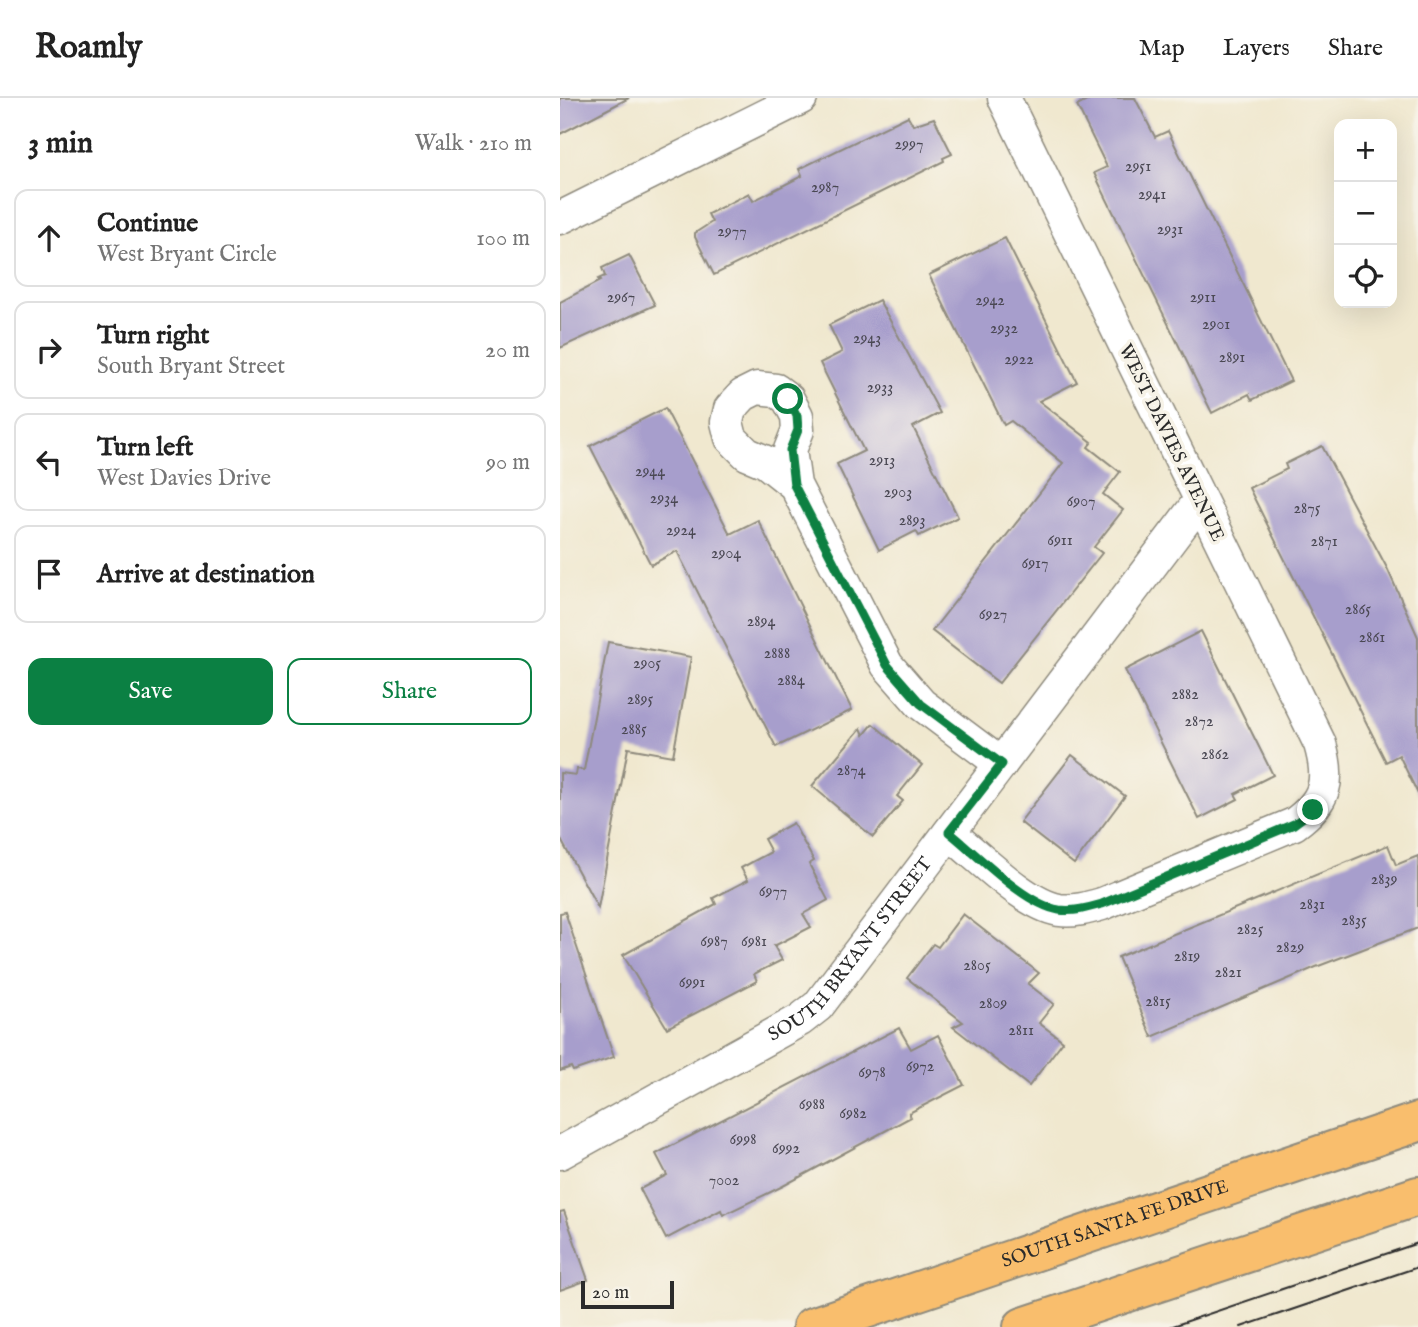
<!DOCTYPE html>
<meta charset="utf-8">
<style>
body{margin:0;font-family:"IM FELL English",serif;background:#f6f6f6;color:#222}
.controls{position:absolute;right:21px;top:21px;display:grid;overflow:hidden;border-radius:14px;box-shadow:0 7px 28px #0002}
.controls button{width:63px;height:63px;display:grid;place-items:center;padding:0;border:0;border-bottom:2px solid #e0e0e0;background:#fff;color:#222;font:35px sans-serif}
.scale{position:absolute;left:21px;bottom:18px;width:93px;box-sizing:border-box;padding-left:7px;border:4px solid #2b2b2b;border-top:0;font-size:19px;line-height:24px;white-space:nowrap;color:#2b2b2b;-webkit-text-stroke:5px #f7f3e8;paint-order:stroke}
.stop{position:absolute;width:21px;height:21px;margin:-16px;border:5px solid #0b8043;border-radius:50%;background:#fff}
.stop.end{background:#0b8043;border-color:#fff;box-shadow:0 2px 7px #0008}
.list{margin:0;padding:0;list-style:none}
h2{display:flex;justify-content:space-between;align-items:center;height:91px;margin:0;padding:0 28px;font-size:30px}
h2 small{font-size:23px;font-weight:400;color:#767676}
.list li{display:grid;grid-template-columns:46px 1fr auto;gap:21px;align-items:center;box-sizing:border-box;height:98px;margin:0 14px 14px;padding:0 14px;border:2px solid #e0e0e0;border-radius:14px}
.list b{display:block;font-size:26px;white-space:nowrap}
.list p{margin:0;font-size:23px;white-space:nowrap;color:#767676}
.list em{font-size:23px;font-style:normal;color:#767676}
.actions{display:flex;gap:14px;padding:21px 28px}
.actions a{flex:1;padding:16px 0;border:2px solid #0b8043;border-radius:14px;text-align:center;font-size:24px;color:#0b8043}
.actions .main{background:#0b8043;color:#fff}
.icon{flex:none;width:38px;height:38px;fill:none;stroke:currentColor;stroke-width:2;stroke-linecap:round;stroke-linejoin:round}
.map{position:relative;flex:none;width:858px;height:1229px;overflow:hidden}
header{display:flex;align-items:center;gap:42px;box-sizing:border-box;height:98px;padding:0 35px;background:#fff;border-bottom:2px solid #e0e0e0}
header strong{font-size:33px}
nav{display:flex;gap:38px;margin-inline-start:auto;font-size:24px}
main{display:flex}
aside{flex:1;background:#fff}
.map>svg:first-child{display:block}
.building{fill:#a79ecc}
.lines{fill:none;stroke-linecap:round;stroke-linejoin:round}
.minor-casing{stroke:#8e8a7d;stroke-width:35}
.highway-casing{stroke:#8e8a7d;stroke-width:42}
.minor{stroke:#fff;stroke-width:32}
.highway{stroke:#f9be6d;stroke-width:38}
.tram{stroke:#2b2b2b;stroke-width:2}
.route{stroke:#0b8043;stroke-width:9}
.labels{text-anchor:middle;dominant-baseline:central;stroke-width:7;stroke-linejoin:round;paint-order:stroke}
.number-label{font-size:16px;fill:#4a4853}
.street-label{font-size:19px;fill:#2b2b2b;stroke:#f7f3e8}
</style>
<header>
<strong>Roamly</strong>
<nav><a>Map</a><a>Layers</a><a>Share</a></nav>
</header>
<main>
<aside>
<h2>3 min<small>Walk · 210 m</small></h2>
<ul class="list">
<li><svg class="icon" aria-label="ahead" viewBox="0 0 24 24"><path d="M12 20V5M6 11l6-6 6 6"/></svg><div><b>Continue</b><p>West Bryant Circle</p></div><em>100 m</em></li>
<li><svg class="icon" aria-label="right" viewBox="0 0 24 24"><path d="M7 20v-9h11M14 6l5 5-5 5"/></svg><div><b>Turn right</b><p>South Bryant Street</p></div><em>20 m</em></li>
<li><svg class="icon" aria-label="left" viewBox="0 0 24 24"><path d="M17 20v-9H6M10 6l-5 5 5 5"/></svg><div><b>Turn left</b><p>West Davies Drive</p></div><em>90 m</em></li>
<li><svg class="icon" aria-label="arrive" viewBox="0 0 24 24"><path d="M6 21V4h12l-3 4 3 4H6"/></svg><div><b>Arrive at destination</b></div></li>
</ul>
<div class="actions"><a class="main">Save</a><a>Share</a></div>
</aside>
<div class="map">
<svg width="858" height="1229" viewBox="0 0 858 1229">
<rect width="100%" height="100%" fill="#f7f3e8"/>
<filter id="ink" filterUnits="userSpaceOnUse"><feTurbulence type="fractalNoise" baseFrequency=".0143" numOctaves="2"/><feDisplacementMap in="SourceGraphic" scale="14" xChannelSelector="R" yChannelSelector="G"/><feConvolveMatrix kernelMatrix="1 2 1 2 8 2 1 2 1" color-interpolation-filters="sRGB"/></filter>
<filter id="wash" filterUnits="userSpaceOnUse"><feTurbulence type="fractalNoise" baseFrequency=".00686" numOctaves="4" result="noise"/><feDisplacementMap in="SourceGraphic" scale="28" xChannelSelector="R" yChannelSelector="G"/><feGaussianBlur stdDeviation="1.57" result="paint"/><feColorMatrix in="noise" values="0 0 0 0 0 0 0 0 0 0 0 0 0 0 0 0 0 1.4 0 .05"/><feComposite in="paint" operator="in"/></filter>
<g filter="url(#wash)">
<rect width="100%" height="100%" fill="#f0e8cf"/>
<g id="blocks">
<g class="building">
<polygon points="0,0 69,0 0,36"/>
<polygon points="532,0 575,0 595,39 608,33 731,283 692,302 689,296 652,315 534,75 547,69 517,8"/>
<polygon points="348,18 353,27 374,20 392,56 383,60 384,63 154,177 135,139 135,135 152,124 148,116 189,95 193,103 242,78 239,71"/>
<polygon points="445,140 517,284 479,303 532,344 528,349 560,374 543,396 563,412 534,449 542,455 439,585 372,533 503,365 451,323 444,327 369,177"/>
<polygon points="69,157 95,207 0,250 0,204 40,183 38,181 45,178 42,170"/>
<polygon points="319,202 380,315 353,329 398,419 359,438 356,433 319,452 277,366 304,353 260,265 282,254 269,227"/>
<polygon points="105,310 170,436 198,422 292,612 216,649 117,453 91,467 30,348"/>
<polygon points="762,348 827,470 858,539 858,696 839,657 826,664 689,390 727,371 725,366"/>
<polygon points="641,533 713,677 675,696 678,701 639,721 565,572"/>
<polygon points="48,544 131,559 113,658 68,650 38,810 0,740 0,675 16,677 17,671 24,672"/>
<polygon points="313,626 362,667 337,698 343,703 313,739 252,688 301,630 304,637"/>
<polygon points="512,657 565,698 514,766 460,724"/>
<polygon points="233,725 254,763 249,766 268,802 243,816 251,829 214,848 222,862 194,876 197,883 107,930 63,857 156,806 153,800 188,782 181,770 211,754 204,741"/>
<polygon points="828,747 836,767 858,758 858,830 756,869 592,939 558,859"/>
<polygon points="5,814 54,959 13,973 11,969 0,973 0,815"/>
<polygon points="403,816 479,875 468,886 494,906 479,925 503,943 469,988 393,929 403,924 347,880 373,846 378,849"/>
<polygon points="339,930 351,951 378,937 404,987 349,1015 351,1019 223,1088 163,1117 161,1112 106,1141 80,1091 107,1077 96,1056"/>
<polygon points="4,1113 28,1182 0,1192 0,1114"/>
</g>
</g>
</g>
<g filter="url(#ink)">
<use href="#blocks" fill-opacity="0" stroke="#8e8a7d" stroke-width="2"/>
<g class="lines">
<g class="minor-casing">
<g id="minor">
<polyline points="0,120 241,0"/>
<polyline points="235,387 206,364 187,356 171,340 167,324 170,311 183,297 197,290 216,292 228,301 237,318 238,332 230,352 235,387 327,567 361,606 441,666"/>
<path d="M389 735C418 757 464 806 499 812 514 814 528 810 542 806L734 726C766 703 771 683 760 646L444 0"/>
<path id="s1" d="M0 1055 240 922 258 908 639 404"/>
</g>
</g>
<g class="highway-casing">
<g id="highway">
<path id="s2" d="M252 1229 858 1024"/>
<polyline points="463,1229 858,1098"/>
</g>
</g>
<use href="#minor" class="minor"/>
<use href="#highway" class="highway"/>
<g class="tram">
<polyline points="610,1229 858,1145"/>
<polyline points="681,1229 858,1169"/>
</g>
</g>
</g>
<g class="lines" filter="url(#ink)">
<path class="route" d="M228 301 237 318 238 332 230 352 234 387 327 567 361 606 442 666 389 734C418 757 464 806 499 812 514 814 528 810 542 806L734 726 753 712"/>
</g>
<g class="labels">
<g class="number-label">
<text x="349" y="47">2997</text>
<text x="578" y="69">2951</text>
<text x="265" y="90">2987</text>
<text x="592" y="97">2941</text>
<text x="610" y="132">2931</text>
<text x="172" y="134">2977</text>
<text x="61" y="200">2967</text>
<text x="643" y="200">2911</text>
<text x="430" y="203">2942</text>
<text x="656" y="227">2901</text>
<text x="444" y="231">2932</text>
<text x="307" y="241">2943</text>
<text x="672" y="260">2891</text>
<text x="459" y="262">2922</text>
<text x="320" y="290">2933</text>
<text x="322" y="363">2913</text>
<text x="90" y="374">2944</text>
<text x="338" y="395">2903</text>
<text x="104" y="401">2934</text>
<text x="521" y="404">6907</text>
<text x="747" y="411">2875</text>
<text x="352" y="423">2893</text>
<text x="121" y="433">2924</text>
<text x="500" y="443">6911</text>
<text x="764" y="444">2871</text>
<text x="166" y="456">2904</text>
<text x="475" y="466">6917</text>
<text x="798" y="512">2865</text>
<text x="433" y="517">6927</text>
<text x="201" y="524">2894</text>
<text x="812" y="540">2861</text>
<text x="217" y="556">2888</text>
<text x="87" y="566">2905</text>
<text x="231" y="583">2884</text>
<text x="625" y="597">2882</text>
<text x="80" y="602">2895</text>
<text x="639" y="624">2872</text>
<text x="74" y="632">2885</text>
<text x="655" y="657">2862</text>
<text x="291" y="673">2874</text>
<text x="824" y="782">2839</text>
<text x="213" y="794">6977</text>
<text x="752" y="807">2831</text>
<text x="794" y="823">2835</text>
<text x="690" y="832">2825</text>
<text x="154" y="844">6987</text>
<text x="194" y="844">6981</text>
<text x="730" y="850">2829</text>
<text x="627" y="859">2819</text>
<text x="417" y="868">2805</text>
<text x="668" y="875">2821</text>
<text x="132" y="885">6991</text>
<text x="598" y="904">2815</text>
<text x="433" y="906">2809</text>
<text x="461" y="933">2811</text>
<text x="360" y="969">6972</text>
<text x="312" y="975">6978</text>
<text x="252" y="1007">6988</text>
<text x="293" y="1016">6982</text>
<text x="183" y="1042">6998</text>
<text x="226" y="1051">6992</text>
<text x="164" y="1083">7002</text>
</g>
<g class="street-label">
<text transform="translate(611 345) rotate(64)">WEST DAVIES AVENUE</text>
<text stroke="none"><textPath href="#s1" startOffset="360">SOUTH BRYANT STREET</textPath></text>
<text stroke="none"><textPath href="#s2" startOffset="320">SOUTH SANTA FE DRIVE</textPath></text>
</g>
</g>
</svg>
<div class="controls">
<button>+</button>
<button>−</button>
<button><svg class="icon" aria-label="locate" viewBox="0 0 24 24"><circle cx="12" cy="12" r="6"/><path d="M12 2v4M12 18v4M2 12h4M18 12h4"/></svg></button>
</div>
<div class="scale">20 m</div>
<div class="stop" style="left:228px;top:301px"></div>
<div class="stop end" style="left:753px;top:712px"></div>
</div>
</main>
